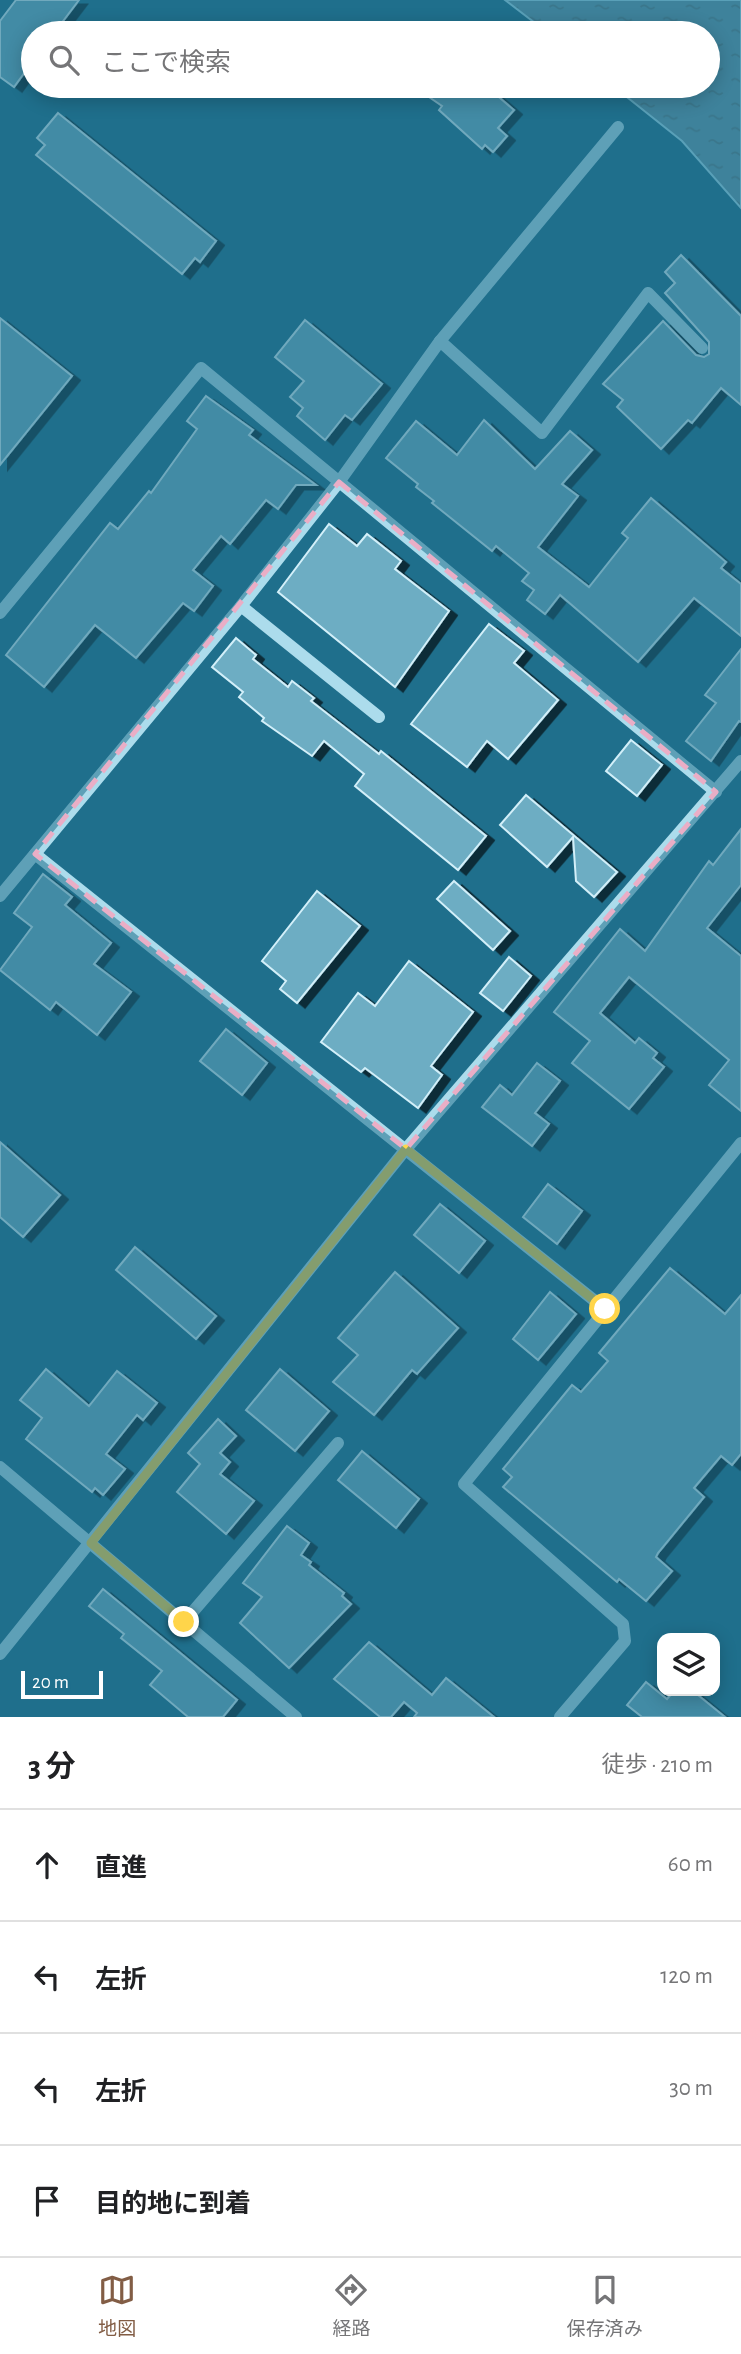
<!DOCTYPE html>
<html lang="ja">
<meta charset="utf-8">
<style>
body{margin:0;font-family:"Alegreya Sans","Noto Sans JP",sans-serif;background:#f6f6f6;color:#202124}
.controls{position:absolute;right:21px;bottom:21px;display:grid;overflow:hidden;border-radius:14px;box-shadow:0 4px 18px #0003}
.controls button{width:63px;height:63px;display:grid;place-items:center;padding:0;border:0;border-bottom:2px solid #e0e0e0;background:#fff;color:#202124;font:35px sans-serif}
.scale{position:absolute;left:21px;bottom:18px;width:82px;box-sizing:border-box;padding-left:7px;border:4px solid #fff;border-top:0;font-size:19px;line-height:24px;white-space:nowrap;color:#fff;-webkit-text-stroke:5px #1f6f8c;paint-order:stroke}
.stop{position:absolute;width:21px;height:21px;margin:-16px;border:5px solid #ffd54a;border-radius:50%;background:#fff}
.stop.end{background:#ffd54a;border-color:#fff;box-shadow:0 2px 7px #0008}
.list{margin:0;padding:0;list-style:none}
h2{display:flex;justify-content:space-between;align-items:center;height:91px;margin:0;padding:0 28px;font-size:30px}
h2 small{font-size:23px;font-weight:400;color:#757577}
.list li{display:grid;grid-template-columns:46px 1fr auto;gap:21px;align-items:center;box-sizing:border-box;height:112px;padding:0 28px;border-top:2px solid #e0e0e0}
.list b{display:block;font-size:26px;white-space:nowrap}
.list em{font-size:23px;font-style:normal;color:#757577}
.icon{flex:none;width:38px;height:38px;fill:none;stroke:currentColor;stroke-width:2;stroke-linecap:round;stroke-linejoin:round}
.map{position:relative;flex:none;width:741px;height:1717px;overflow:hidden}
.search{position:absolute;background:#fff;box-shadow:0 4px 18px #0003;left:21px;right:21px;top:21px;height:77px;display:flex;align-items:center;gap:18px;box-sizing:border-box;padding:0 24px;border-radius:38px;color:#757577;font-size:26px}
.sheet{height:539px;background:#fff}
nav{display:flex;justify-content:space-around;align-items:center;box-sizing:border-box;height:98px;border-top:2px solid #e0e0e0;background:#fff;font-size:19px;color:#757577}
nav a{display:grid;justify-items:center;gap:4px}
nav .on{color:#825d45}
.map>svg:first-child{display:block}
.water{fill:url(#water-ripples);stroke:#a0dbed;stroke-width:2}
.building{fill:#6dadc3;stroke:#d2eff9;stroke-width:2;filter:url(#shadow)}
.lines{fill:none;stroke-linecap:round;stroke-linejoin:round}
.minor{stroke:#acdcec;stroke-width:12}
.route{stroke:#ffd54a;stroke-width:9}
.marked{fill:none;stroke:#eaaec6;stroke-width:5;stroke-dasharray:14 9;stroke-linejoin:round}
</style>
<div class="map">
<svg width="741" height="1717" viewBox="0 0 741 1717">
<defs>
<pattern id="water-ripples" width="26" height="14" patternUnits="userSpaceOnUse" patternTransform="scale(1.75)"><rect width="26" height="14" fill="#649aad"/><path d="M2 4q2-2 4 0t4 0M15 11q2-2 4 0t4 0" fill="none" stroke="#5c7f8b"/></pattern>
<filter id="shadow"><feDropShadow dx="8" dy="4.5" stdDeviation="0" flood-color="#0009"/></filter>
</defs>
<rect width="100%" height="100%" fill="#1f6f8c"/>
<polygon class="water" points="505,0 741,0 741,208 682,141 613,86 708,86 708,33 548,33"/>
<g class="building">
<polygon points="16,0 79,0 54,33 33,33 33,61 14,87 0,77 0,21"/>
<polygon points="413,86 486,86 514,110 498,128 507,136 493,152 485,145 482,149 439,110 442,106"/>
<polygon points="58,113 216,241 200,262 195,258 182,274 36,155 45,145 37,138"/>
<polygon points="681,255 741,316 741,405 721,388 692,423 688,420 661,449 617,407 623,400 603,384 663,321 696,355 704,357 709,354 709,342 665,293 675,283 665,272"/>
<polygon points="0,318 72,376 0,465"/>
<polygon points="305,320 382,384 352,420 345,415 325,440 297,416 303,408 290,397 304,381 275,357"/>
<polygon points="206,396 253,430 249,435 316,485 296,485 278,509 266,500 230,544 221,536 193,570 213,586 194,611 183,603 136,658 95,625 44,687 6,655 110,523 118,529 149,491 151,493 197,429 187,421"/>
<polygon points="484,420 535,469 570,431 592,450 562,484 578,496 538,547 589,587 628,538 622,533 651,498 726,562 721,568 741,584 741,636 694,598 638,662 560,595 545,614 527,600 534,590 522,581 529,573 496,546 492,551 432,503 434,501 416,487 418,484 386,458 416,421 457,455"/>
<polygon points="329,524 357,546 367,534 401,561 395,569 449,611 395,687 278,592"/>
<polygon points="489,624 524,651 514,663 558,700 508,759 487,741 467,767 411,724"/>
<polygon points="236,638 256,655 253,659 288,687 292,681 314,698 311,701 379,754 381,751 486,836 458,870 355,786 364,774 324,741 312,756 262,721 264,718 239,697 243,692 212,667"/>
<polygon points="741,649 741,722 739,721 711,761 686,741 716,703 705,695"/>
<polygon points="631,740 662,765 637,796 606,771"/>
<polygon points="526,795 617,872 594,897 576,881 573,837 547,867 500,825"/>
<polygon points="741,829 741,885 707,928 741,956 741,1111 709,1085 729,1060 629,977 600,1013 635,1043 639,1038 657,1053 653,1058 664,1067 629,1109 572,1063 590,1041 554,1012 620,929 645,951 709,861 713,865"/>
<polygon points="43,874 72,897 65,905 111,943 94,964 131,992 97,1035 56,1002 50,1010 0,970 32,927 14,913"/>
<polygon points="454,881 510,931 493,950 437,899"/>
<polygon points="317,891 360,926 297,1003 280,989 286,981 262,961"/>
<polygon points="509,957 531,976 503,1011 480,993"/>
<polygon points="409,961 473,1012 431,1066 442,1075 418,1108 365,1068 361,1072 321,1042 358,993 375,1006"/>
<polygon points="226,1029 267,1063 242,1095 200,1061"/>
<polygon points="537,1063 560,1081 535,1113 549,1124 532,1146 482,1107 500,1085 512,1095"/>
<polygon points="0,1142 60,1195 23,1237 0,1217"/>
<polygon points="548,1184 582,1211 557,1244 523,1217"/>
<polygon points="440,1204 485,1241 459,1273 414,1235"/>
<polygon points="135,1247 216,1316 196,1339 116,1270"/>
<polygon points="670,1268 725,1314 741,1295 741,1454 732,1465 721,1456 694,1488 704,1497 658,1553 656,1557 672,1571 646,1601 619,1579 617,1582 503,1487 512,1477 503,1469 572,1385 581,1392 608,1361 599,1353"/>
<polygon points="395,1272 458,1328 417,1374 412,1370 374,1415 333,1382 358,1355 338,1338"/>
<polygon points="550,1292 576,1314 538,1360 513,1339"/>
<polygon points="46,1369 89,1406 117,1371 157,1403 143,1420 137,1415 106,1454 125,1469 103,1495 95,1488 92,1492 26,1439 42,1418 20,1400"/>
<polygon points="280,1369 329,1411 295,1451 246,1410"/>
<polygon points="218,1419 236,1436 220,1453 230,1462 220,1474 254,1501 226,1534 177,1492 200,1464 188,1453"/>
<polygon points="362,1451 419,1499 396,1528 338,1480"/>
<polygon points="287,1526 309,1543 301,1555 311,1562 309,1565 344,1593 342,1596 351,1604 289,1668 240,1623 262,1597 243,1583"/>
<polygon points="103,1589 237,1700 223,1717 188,1717 150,1685 162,1671 121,1638 124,1634 89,1606"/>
<polygon points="369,1642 432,1695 446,1678 494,1717 414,1717 417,1713 404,1702 391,1717 380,1717 334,1679"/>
<polygon points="646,1682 667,1699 674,1691 693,1691 725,1717 642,1717 627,1705"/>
</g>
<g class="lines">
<g class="minor">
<polyline points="440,341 542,433 648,293 702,348"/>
<polyline points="241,606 379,717"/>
<polyline points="0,613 201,368 716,792"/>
<polyline points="35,854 605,1309"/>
<polyline points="0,896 241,606 339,482 440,341 618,127"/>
<polyline points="0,1467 296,1717"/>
<polyline points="184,1622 338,1443"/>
<polyline points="0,1654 406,1149 741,761"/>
<polyline points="560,1717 625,1641 623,1624 464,1484 741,1143"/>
</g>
</g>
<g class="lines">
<polyline class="route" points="184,1622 91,1543 406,1149 605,1309"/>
</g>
<path d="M0 0H741V1717H0ZM339 482 716 792 406 1149 35 854Z" fill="#1f6f8c" fill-opacity=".55" fill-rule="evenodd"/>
<path class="marked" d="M339 482 716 792 406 1149 35 854Z"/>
</svg>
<div class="controls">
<button><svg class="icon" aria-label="layers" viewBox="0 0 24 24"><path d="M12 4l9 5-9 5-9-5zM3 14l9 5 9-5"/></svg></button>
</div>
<div class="scale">20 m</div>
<div class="stop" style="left:605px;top:1309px"></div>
<div class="stop end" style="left:184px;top:1622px"></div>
<div class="search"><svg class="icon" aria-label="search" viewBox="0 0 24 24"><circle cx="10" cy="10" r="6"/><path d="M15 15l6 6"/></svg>ここで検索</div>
</div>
<section class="sheet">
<h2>3 分<small>徒歩 · 210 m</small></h2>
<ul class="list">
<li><svg class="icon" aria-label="ahead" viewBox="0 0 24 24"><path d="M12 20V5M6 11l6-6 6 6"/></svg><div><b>直進</b></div><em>60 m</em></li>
<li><svg class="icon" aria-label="left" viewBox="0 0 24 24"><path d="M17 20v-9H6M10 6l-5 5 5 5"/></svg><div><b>左折</b></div><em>120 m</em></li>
<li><svg class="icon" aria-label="left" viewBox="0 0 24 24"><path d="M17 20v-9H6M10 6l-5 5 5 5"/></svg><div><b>左折</b></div><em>30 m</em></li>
<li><svg class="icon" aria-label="arrive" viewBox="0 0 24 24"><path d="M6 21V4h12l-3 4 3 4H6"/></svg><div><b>目的地に到着</b></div></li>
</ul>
</section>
<nav>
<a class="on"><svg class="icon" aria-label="map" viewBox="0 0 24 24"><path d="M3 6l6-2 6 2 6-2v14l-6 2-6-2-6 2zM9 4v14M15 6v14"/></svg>地図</a>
<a><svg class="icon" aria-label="directions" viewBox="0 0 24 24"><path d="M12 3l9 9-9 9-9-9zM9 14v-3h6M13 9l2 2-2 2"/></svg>経路</a>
<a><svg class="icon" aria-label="saved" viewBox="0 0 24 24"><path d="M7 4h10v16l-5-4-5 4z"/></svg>保存済み</a>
</nav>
